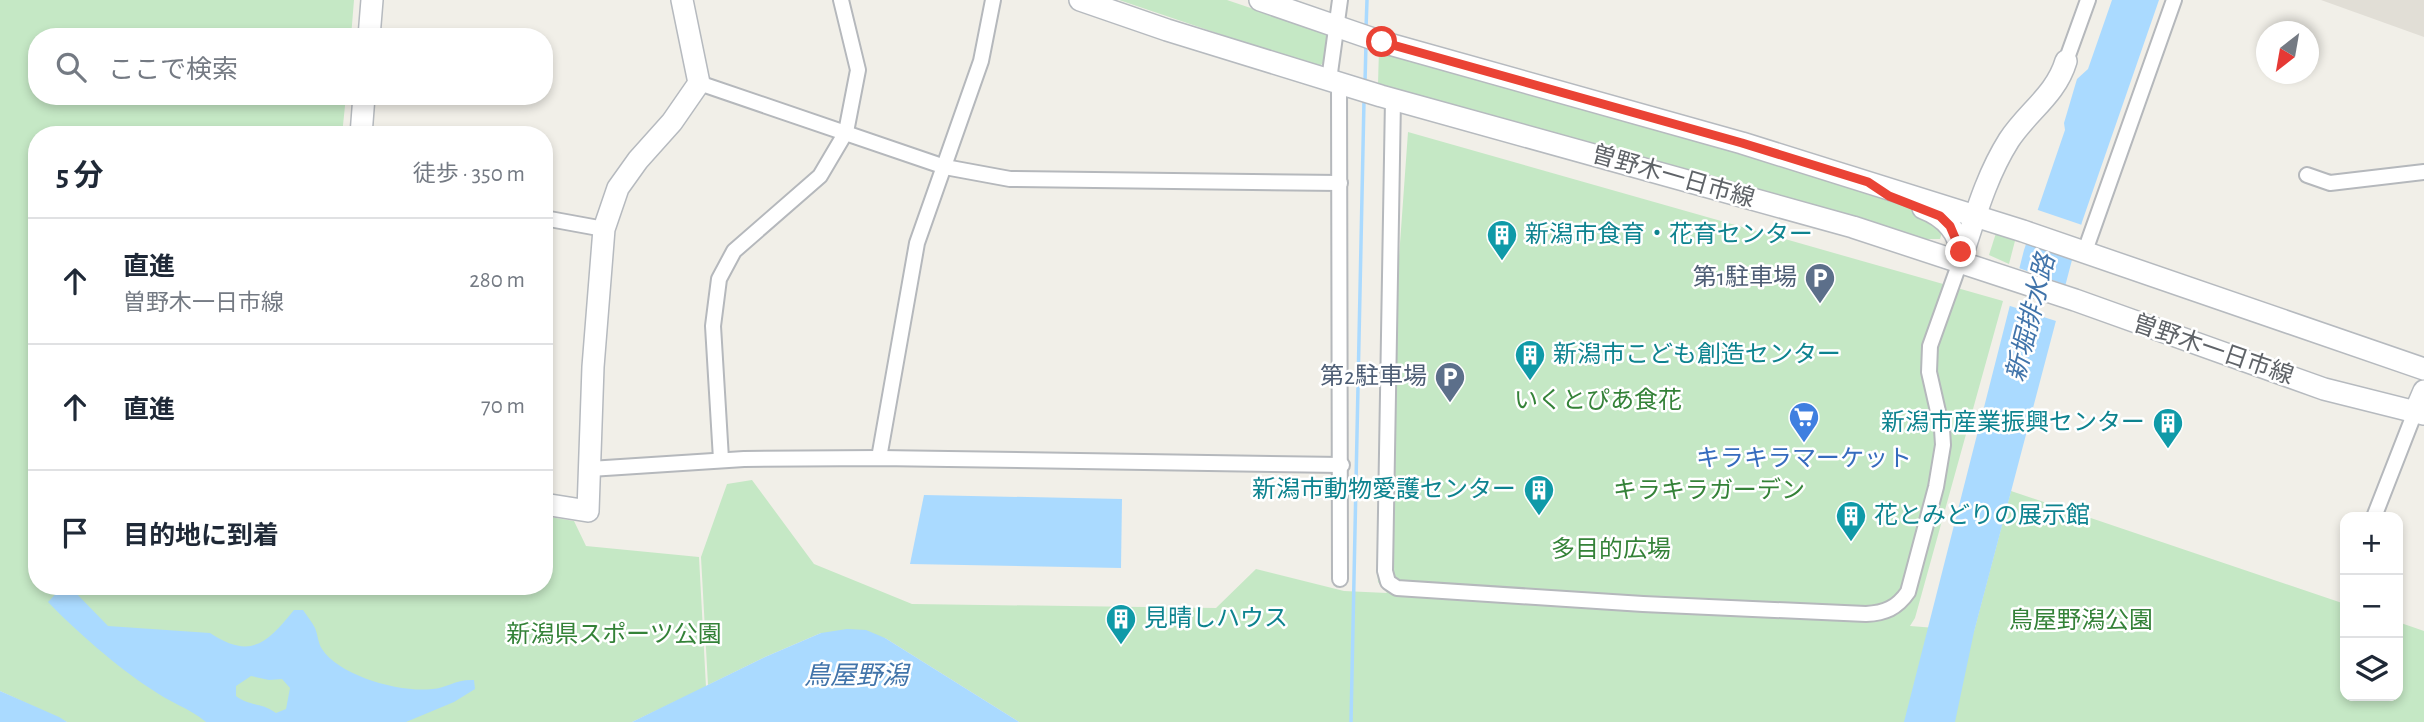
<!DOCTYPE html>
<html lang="ja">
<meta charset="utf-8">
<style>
body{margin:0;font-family:"Alegreya Sans","Noto Sans JP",sans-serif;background:#f2f2f3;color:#1f2937}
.controls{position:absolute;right:21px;bottom:21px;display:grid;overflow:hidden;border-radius:14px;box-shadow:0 4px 10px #0003}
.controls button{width:63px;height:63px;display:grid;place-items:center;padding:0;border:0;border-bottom:2px solid #e0e1e3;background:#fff;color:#1f2937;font:35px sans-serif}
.compass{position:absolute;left:2256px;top:21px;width:63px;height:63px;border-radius:50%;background:#fff;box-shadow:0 4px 10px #0003;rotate:211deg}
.stop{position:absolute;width:21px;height:21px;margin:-16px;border:5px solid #ea4335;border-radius:50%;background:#fff}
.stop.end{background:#ea4335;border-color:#fff;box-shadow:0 2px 7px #0008}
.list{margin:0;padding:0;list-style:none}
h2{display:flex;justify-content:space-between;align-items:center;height:91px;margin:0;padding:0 28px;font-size:30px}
h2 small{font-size:23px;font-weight:400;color:#747a83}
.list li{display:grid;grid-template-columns:46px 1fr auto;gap:21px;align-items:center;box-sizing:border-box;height:126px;padding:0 28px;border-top:2px solid #e0e1e3}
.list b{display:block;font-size:26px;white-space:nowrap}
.list p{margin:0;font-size:23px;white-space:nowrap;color:#747a83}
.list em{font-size:23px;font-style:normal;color:#747a83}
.icon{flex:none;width:38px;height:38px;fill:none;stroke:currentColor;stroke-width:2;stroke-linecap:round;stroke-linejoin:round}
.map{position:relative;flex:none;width:2424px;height:722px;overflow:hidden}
.search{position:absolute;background:#fff;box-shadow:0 4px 10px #0003;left:28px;top:28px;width:525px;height:77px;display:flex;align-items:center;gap:18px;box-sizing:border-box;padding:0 24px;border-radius:28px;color:#747a83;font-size:26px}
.panel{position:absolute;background:#fff;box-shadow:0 4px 10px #0003;left:28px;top:126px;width:525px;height:469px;border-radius:28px}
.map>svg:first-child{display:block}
.education{fill:#e1ded6}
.green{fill:#c5e8c5}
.water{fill:#aadaff;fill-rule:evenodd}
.pier{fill:#f1efe8}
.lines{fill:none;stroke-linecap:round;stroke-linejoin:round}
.stream{stroke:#aadaff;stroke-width:3.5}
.street-casing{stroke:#b5b8bc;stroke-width:18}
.secondary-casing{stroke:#b6babf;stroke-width:24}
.street{stroke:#fff;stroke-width:14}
.secondary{stroke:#fff;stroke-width:21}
.route{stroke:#ea4335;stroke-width:9}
.labels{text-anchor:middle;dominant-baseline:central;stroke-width:5;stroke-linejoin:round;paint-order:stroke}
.street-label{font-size:24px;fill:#5f6368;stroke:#fff}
.culture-label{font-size:24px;fill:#0d838f;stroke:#fff;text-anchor:start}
.service-label{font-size:24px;fill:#4e5e75;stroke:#fff;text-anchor:end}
.park-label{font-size:24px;fill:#348238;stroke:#fff}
.shop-label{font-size:24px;fill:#366cbe;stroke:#fff}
.water-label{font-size:26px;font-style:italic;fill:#4174aa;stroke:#fff}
</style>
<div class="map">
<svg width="2424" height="722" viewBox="0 0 2424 722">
<rect width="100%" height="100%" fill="#f1efe8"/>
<polygon class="education" points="2321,0 2424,0 2424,37"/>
<g class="green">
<polygon points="0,0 354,0 351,37 37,37 37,96 346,96 342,135 37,135 37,586 544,586 544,516 574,521 586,546 699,557 706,687 632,722 67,722 0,691"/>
<polygon points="1119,0 1227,0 1330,35 1327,59 1321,65 1311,65"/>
<polygon points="1379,49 1731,150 1913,209 1944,226 1940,239 1920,239 1378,84"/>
<polygon points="1408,132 2003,301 1915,618 1910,626 1974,631 2011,491 2345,604 2345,696 2398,696 2398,622 2424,631 2424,722 1019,722 885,638 821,633 765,657 708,685 701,557 727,484 752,480 814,564 912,604 1216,608 1256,569 1344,591 1387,593 1378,582 1377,564"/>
<polygon points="1996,233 2016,237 2009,264 1989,255"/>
</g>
<g class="water">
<polygon points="2112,0 2159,0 2082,222 1974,632 1955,722 1904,722 2024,250 2065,130 2064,123 2077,79 2088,69"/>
<polygon points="924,495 1122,499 1121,568 910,564"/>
<path d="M63 586 73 590 108 626 210 633C251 660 267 643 294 610H303C307 616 312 622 315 628 318 635 318 643 322 649 339 676 401 693 432 689 447 688 456 679 474 680L475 689 454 702 406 722H206C189 708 169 702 151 689 117 667 76 631 48 602ZM251 676 269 680 282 679 290 688 286 709 276 713C261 702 251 707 236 696V686Z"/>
<polygon points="847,629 866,630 885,638 1019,722 632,722 765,657 821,633"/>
<polygon points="0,691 59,717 67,722 0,722"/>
</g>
<g class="pier">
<polygon points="2035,209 2085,226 2077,256 2024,239"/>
<polygon points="2016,267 2069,286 2059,322 2007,305"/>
</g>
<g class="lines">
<g class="stream">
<polyline points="1366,29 1367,0"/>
<polyline points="1365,82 1366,44"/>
<polyline points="1351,722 1364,100"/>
</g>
<g class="street-casing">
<g id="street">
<polyline points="2066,61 2088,0"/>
<polyline points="1329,80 1340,0"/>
<polyline points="1339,82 1340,579"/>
<polyline points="699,83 945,167 1010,179 1340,183"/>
<path d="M1393 99 1385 571 1388 582 1397 588 1643 604 1866 614C1885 613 1897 608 1908 592L1936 487 1943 445 1942 429 1929 372 1930 346 1960 262"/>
<polyline points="2307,175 2330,183 2424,172"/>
<polyline points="544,218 604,229"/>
<polyline points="2085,251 2174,0"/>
<polyline points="879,458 917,243 981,61 993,0"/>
<polyline points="721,459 713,326 719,279 734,251 820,176 846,132 858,70 841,0"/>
<polyline points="590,469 744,459 879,458 1342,465"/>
<polyline points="2374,517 2415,412"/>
</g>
</g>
<g class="secondary-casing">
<g id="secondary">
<polyline points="1080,0 1167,30 1381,96 1853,227 2075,300 2324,389 2424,414"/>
<polyline points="1260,0 1382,42 1742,143 2023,231 2424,369"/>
<polyline points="369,37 372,0"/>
<polyline points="361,135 364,96"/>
<path d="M1923 208C1944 216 1962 233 1960 257"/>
<path d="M1960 262C1974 221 1985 178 2009 140 2027 112 2056 95 2066 61"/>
<polyline points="2415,412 2424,391"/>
<polyline points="544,504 588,511 593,367 604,229 618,188 638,160 672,122 699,83 682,0"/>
</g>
</g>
<use href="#street" class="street"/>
<use href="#secondary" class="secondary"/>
</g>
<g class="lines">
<polyline class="route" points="1382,42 1742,143 1868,182 1889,196 1940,216 1950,226 1961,252"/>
</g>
<defs>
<g id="building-pin" transform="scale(1.575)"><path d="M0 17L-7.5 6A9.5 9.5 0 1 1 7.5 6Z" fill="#0f9aa8" stroke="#fff"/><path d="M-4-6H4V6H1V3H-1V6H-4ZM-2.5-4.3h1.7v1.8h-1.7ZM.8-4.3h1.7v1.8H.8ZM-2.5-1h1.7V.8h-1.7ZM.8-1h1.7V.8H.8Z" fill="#fff"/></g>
<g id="parking-pin" transform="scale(1.575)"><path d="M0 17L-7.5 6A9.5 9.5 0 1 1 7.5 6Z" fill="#5c6f8a" stroke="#fff"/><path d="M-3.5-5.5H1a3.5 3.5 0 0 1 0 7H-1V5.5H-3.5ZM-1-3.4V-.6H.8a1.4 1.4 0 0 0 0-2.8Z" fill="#fff"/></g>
<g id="supermarket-pin" transform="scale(1.575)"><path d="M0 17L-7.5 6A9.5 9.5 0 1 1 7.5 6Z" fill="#3f7fe0" stroke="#fff"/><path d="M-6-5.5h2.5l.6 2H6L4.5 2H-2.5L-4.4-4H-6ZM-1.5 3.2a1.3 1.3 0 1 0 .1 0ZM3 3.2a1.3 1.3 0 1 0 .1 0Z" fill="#fff"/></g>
</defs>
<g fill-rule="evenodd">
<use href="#building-pin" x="1502" y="235"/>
<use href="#parking-pin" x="1820" y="278"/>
<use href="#building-pin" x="1530" y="355"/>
<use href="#parking-pin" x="1450" y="377"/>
<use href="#supermarket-pin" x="1804" y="417"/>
<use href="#building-pin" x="2168" y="423"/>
<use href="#building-pin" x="1539" y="490"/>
<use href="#building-pin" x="1851" y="516"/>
<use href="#building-pin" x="1121" y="619"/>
</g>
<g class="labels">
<g class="street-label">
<text transform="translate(1673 177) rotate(16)">曽野木一日市線</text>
<text transform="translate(2213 350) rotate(19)">曽野木一日市線</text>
</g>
<g class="culture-label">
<text x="1525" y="235">新潟市食育・花育センター</text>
<text x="1553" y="355">新潟市こども創造センター</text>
<text x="2145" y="423" text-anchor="end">新潟市産業振興センター</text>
<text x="1516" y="490" text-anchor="end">新潟市動物愛護センター</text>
<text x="1874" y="516">花とみどりの展示館</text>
<text x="1144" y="619">見晴しハウス</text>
</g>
<g class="service-label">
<text x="1797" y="278">第1駐車場</text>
<text x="1427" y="377">第2駐車場</text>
</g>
<g class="park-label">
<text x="1598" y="401">いくとぴあ食花</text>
<text x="1709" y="491">キラキラガーデン</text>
<text x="1611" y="550">多目的広場</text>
<text x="2081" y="621">鳥屋野潟公園</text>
<text x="614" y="635">新潟県スポーツ公園</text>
</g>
<g class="shop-label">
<text x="1804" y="459">キラキラマーケット</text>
</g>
<g class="water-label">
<text transform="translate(2031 318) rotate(-76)">新堀排水路</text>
<text x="856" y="676">鳥屋野潟</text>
</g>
</g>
</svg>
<div class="controls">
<button>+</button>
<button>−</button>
<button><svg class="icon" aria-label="layers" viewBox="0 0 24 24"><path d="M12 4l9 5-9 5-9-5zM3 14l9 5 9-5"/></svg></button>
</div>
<svg class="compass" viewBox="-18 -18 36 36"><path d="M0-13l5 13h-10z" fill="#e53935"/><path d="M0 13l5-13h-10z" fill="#747a83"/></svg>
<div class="stop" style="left:1382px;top:42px"></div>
<div class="stop end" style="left:1961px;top:252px"></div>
<div class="search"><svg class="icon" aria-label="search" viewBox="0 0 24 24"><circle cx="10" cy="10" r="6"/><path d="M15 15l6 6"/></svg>ここで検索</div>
<section class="panel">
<h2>5 分<small>徒歩 · 350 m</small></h2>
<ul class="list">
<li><svg class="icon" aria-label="ahead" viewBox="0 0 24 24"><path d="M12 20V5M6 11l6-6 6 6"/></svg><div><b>直進</b><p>曽野木一日市線</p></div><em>280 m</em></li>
<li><svg class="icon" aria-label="ahead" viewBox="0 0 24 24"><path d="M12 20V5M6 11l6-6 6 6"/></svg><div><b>直進</b></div><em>70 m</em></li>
<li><svg class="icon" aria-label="arrive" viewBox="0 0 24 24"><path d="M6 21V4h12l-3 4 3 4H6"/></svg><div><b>目的地に到着</b></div></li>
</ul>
</section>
</div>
